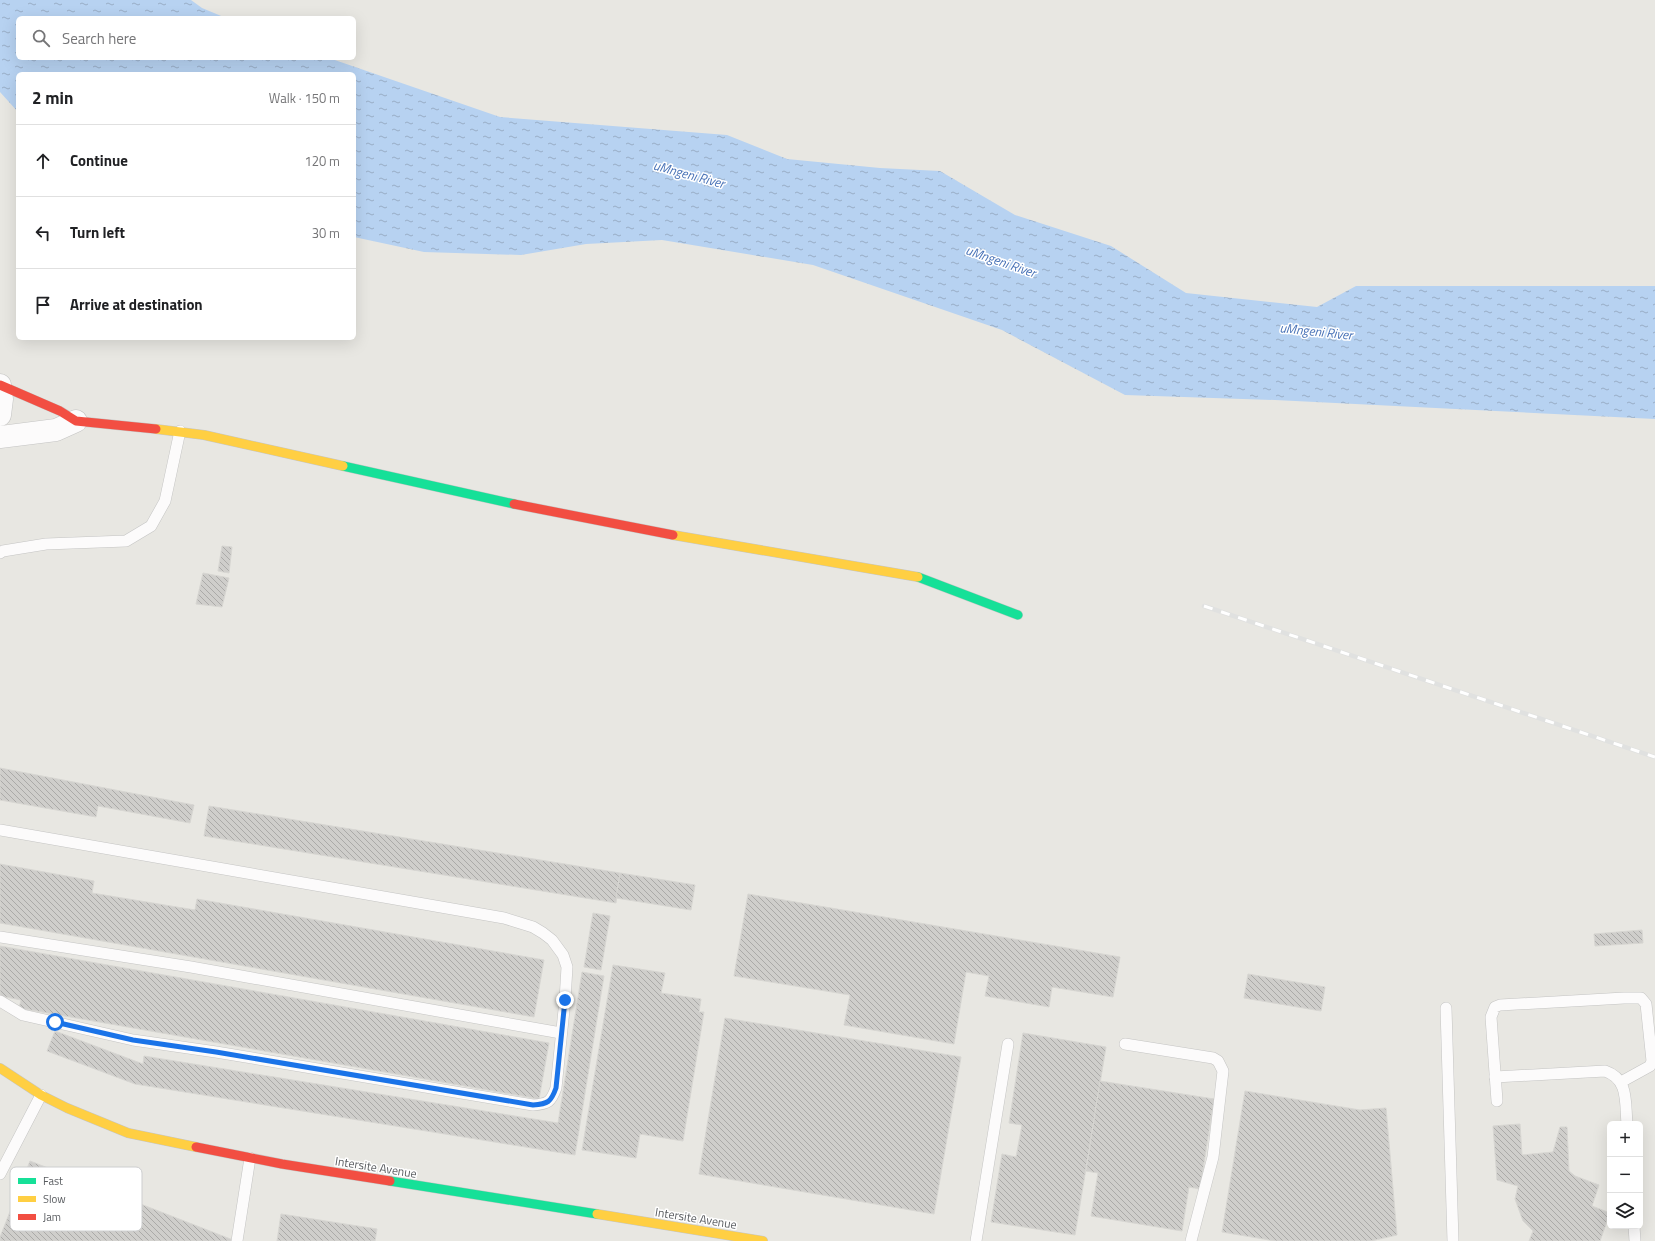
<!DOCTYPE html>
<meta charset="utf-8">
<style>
body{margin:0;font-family:"Titillium Web",sans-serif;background:#f2f2f2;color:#202124}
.controls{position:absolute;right:12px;bottom:12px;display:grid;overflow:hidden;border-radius:6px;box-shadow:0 4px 16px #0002}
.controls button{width:36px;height:36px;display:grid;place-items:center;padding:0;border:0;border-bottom:1px solid #e0e0e0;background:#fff;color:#202124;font:20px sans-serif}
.stop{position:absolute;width:12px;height:12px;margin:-9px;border:3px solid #1a73e8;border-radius:50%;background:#fff}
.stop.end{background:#1a73e8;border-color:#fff;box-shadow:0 1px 4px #0008}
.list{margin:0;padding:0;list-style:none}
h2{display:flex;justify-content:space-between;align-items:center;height:52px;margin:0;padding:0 16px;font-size:17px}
h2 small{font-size:13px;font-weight:400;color:#757577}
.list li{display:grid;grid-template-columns:26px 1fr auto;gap:12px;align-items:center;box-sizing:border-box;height:72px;padding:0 16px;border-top:1px solid #e0e0e0}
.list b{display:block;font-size:15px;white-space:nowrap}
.list em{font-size:13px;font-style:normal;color:#757577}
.icon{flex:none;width:22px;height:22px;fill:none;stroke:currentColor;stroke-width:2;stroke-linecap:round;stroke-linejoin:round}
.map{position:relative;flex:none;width:1655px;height:1241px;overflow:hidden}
.search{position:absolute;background:#fff;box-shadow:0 4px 16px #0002;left:16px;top:16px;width:340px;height:44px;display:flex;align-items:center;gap:10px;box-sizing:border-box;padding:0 14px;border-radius:6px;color:#757577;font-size:15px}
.panel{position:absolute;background:#fff;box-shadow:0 4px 16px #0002;left:16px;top:72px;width:340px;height:268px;border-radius:6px}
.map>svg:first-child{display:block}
.water{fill:url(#water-ripples)}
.building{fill:url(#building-back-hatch);stroke:#d7d6d2}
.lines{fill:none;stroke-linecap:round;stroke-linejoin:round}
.lane-casing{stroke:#c4c4c3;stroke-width:12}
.street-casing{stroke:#c4c4c3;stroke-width:23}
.fast-casing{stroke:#c5c6c5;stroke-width:10}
.slow-casing{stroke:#c5c6c5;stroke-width:10}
.jam-casing{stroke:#c5c6c5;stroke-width:10}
.lane{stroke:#fcfbfb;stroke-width:11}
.street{stroke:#fcfbfb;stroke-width:22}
.fast{stroke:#16e098;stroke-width:9}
.slow{stroke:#ffcf43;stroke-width:9}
.jam{stroke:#f24e42;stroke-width:9}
.rail-casing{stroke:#e0e1e0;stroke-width:4.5}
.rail{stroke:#fff;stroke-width:3;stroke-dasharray:9;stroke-linecap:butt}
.route{stroke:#1a73e8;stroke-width:5}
.labels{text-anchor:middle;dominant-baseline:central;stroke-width:3;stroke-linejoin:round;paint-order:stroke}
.street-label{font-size:12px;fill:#585b5f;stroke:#fff}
.water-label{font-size:13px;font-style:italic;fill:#4872b7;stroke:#fff}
.key{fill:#fff;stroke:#cdcecf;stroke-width:1}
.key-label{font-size:11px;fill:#585b5f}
</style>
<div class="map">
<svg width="1655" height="1241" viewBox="0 0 1655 1241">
<defs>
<pattern id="water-ripples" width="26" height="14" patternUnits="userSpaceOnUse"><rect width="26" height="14" fill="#b7d2f1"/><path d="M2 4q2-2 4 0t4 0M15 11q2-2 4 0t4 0" fill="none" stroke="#98adc6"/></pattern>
<pattern id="building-back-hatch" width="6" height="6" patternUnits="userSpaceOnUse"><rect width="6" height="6" fill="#cfcecb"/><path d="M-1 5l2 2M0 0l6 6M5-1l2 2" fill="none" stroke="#abaaa8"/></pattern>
</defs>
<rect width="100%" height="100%" fill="#e8e7e2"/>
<polygon class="water" points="0,0 191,0 202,8 226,18 18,18 18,58 329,58 500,117 727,135 787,159 880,168 940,171 1015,215 1111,246 1186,293 1317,307 1356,286 1655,286 1655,419 1275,400 1125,395 1002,330 813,265 662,240 586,244 521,255 424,252 354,237 354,74 18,74 18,112 0,92"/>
<g class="building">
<polygon points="222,546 232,547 229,573 218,571"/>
<polygon points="203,573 229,578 222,607 196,604"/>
<polygon points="0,768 194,805 190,823 98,806 96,817 0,800"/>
<polygon points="209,806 620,873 616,903 204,836"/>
<polygon points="0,864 94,881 92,893 195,910 197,899 544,960 534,1017 0,923"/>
<polygon points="620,873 695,885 691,910 616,898"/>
<polygon points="748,894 1120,957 1113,997 1052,987 1049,1007 985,996 989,976 966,972 954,1044 844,1025 850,995 734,976"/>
<polygon points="593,913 610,916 601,970 584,967"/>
<polygon points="1642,930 1643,943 1595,946 1594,934"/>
<polygon points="0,946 549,1043 539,1099 19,1008 21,1000 0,996"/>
<polygon points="613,965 665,973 661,993 701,999 699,1012 704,1012 683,1141 640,1134 636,1158 582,1150"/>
<polygon points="582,972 604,976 575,1155 135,1084 47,1051 55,1031 143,1064 144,1056 558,1123"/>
<polygon points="1248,974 1325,987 1321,1011 1244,998"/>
<polygon points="725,1018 961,1057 934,1214 699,1174"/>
<polygon points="1023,1033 1106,1047 1075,1235 991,1222 1002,1154 1016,1157 1022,1125 1009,1123"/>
<polygon points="1100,1081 1214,1099 1200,1189 1189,1187 1182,1231 1091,1216 1098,1173 1086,1171"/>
<polygon points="1245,1091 1360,1110 1386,1108 1397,1235 1371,1241 1275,1241 1222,1232"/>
<polygon points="1520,1124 1522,1155 1553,1152 1560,1127 1567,1127 1569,1171 1575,1176 1599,1185 1592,1206 1610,1213 1600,1241 1529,1241 1533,1231 1523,1221 1515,1199 1518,1186 1497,1180 1493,1126"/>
<polygon points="30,1161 233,1240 233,1241 0,1241 0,1237"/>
<polygon points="281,1214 377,1229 375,1241 277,1241"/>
</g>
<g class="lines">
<g class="lane-casing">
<g id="lane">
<polyline points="0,553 3,551 46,544 126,541 151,526 165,501 180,431"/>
<path d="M0 830 504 918 533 927 543 933 552 940 563 955 567 967 565 1000 556 1088C551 1102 548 1104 533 1105L216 1052 133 1040 23 1015 0 1001"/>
<polyline points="0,937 191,967 561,1033"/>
<polyline points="1446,1008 1453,1241"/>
<polyline points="1125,1044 1213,1058 1218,1061 1223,1071 1213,1157 1191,1241"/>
<path d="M1495 1077 1605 1071C1629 1079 1625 1102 1627 1124"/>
<polyline points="1497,1101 1491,1017 1495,1007 1500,1005 1624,998 1641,998 1646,1004 1652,1061 1650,1066 1621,1082"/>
<polyline points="0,1174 41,1095"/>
<polyline points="1634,1226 1635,1241"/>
<polyline points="237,1241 250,1158"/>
<polyline points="976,1241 1008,1044"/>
</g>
</g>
<g class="street-casing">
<g id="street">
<polyline points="0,385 2,399 0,415"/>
<polyline points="0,437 56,430 76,421"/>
</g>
</g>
<g class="fast-casing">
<g id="fast">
<polyline points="343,466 514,504"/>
<polyline points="918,577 1018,615"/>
<polyline points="390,1181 597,1214"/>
</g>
</g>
<g class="slow-casing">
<g id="slow">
<polyline points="156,429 204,435 343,466"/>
<polyline points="673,535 918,577"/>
<polyline points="0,1068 41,1095 67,1108 128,1133 196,1147"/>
<polyline points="597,1214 763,1241"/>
</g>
</g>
<g class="jam-casing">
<g id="jam">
<polyline points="0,385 60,411 76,421 156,429"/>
<polyline points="514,504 673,535"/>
<polyline points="196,1147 282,1164 390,1181"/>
</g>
</g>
<use href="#lane" class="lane"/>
<use href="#street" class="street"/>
<use href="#fast" class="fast"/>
<use href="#slow" class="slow"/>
<use href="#jam" class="jam"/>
<g class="rail-casing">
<polyline id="rail" points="1204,606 1655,757"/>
</g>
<use href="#rail" class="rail"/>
</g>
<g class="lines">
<path class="route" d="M55 1022 133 1040 216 1052 533 1105C548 1104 551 1102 556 1088L565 1000"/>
</g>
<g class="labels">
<g class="street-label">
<text transform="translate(376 1167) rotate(9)">Intersite Avenue</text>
<text transform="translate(696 1218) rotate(9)">Intersite Avenue</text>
</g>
<g class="water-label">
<text transform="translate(689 174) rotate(15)">uMngeni River</text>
<text transform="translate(1001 261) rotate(19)">uMngeni River</text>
<text transform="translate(1316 331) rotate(6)">uMngeni River</text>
</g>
</g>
<rect x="10" y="1167" width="132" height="64" rx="6" class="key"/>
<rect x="18" y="1178" width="18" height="6" fill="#16e098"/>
<rect x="18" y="1196" width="18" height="6" fill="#ffcf43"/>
<rect x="18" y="1214" width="18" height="6" fill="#f24e42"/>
<g class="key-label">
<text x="43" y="1185">Fast</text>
<text x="43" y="1203">Slow</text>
<text x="43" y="1221">Jam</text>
</g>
</svg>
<div class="controls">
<button>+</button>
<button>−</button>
<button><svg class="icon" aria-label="layers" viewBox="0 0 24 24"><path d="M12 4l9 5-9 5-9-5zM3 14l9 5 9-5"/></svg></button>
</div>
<div class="stop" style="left:55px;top:1022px"></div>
<div class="stop end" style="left:565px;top:1000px"></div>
<div class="search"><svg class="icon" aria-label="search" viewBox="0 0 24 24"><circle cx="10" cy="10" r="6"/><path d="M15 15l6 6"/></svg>Search here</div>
<section class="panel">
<h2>2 min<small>Walk · 150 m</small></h2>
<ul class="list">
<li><svg class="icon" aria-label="ahead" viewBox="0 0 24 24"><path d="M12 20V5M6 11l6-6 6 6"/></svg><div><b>Continue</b></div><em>120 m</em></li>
<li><svg class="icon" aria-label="left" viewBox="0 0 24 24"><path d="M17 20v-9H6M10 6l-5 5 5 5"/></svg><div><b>Turn left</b></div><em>30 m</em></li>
<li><svg class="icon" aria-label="arrive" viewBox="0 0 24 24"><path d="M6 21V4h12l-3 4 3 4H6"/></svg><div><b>Arrive at destination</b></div></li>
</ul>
</section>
</div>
